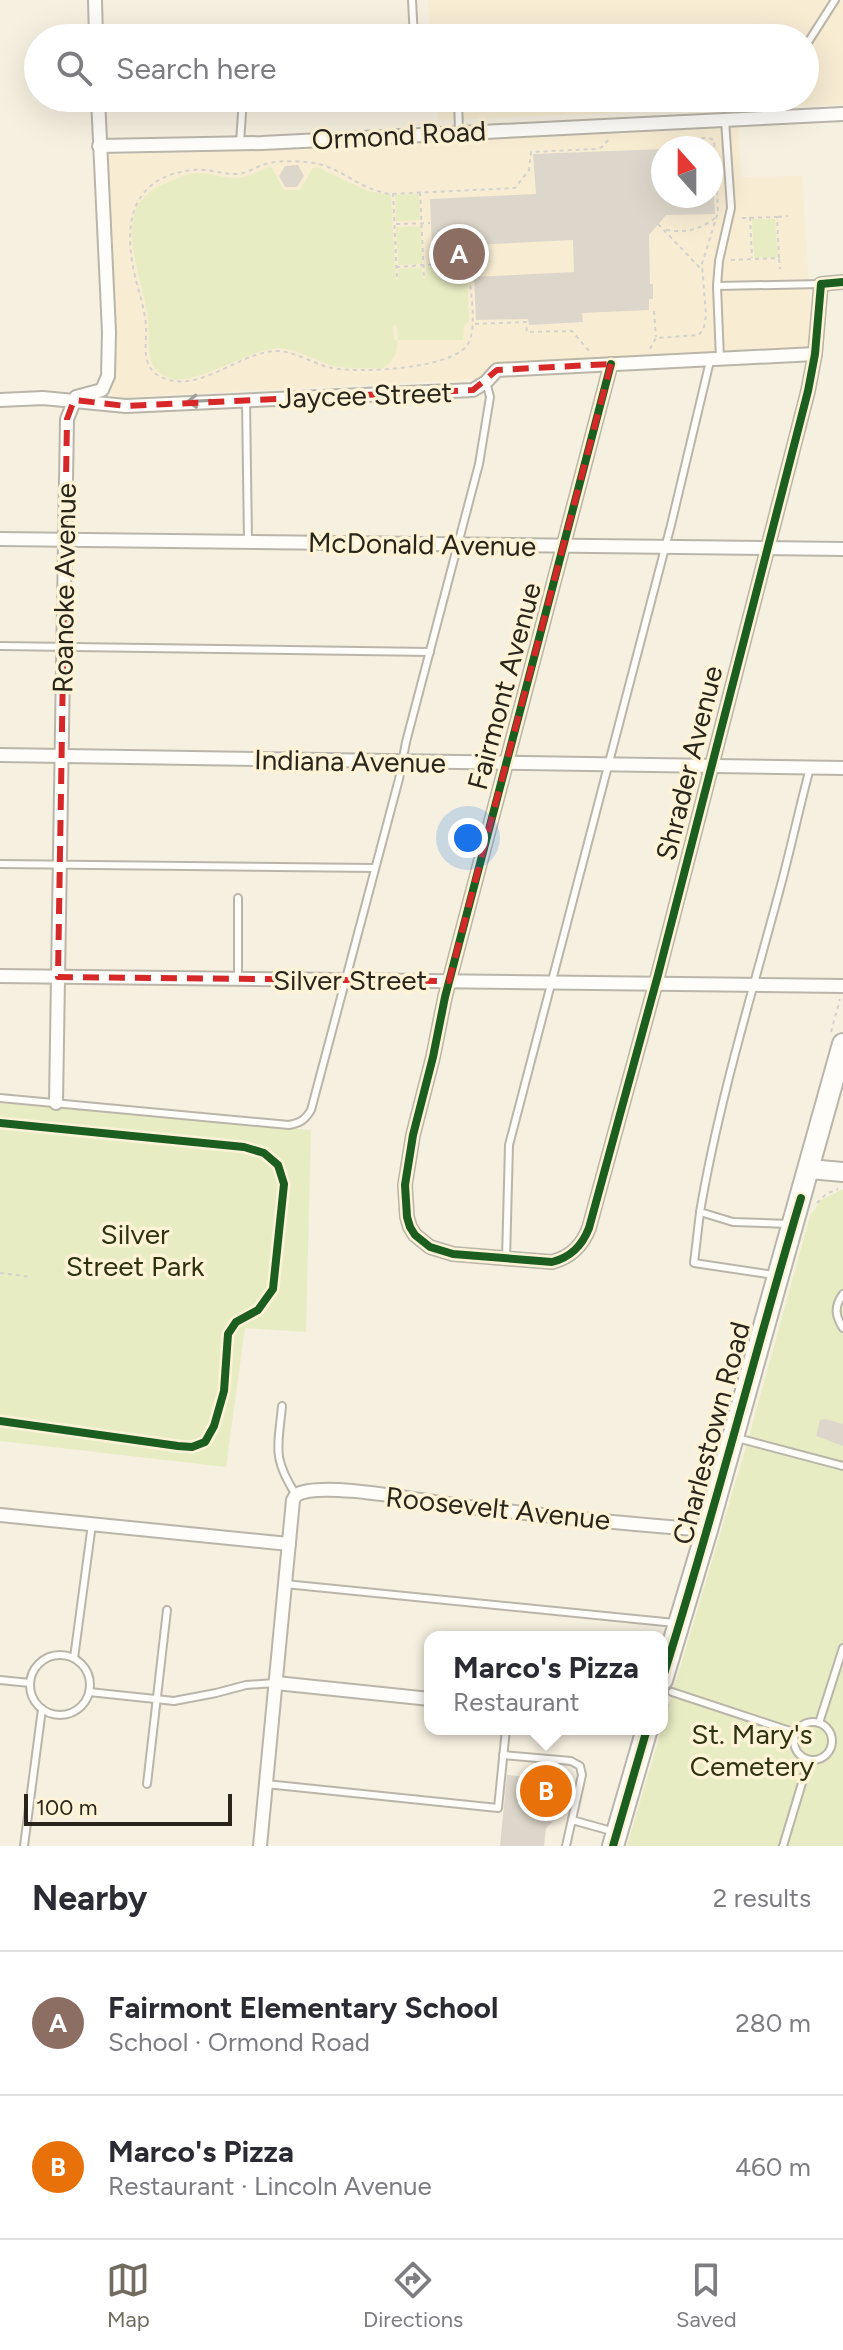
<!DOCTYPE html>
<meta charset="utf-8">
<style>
body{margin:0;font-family:Figtree,sans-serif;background:#f2f2f3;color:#2b2b33}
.compass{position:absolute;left:651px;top:136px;width:72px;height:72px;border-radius:50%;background:#fff;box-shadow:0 8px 32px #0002;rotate:339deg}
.scale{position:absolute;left:24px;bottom:20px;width:208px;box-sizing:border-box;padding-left:8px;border:4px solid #29251b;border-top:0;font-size:22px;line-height:28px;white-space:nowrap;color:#29251b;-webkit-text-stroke:6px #fff3d7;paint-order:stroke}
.you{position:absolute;left:468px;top:838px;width:28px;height:28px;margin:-20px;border:6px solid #fff;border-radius:50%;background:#1a73e8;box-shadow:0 0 0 12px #1a73e833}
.badge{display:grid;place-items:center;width:52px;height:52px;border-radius:50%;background:#716c60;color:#fff;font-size:26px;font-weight:700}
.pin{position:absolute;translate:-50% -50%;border:4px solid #fff;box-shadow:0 2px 8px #0006}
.popup{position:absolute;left:424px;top:1631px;width:244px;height:104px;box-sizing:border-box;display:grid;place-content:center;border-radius:16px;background:#fff;filter:drop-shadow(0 2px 6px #0005);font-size:26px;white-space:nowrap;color:#7c7c81}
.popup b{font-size:30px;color:#2b2b33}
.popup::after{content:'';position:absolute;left:50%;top:100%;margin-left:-16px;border:16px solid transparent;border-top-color:#fff}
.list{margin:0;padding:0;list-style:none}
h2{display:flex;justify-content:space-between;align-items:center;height:104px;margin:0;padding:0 32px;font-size:34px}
h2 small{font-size:26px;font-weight:400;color:#7c7c81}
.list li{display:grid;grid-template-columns:52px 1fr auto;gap:24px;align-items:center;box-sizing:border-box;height:144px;padding:0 32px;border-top:2px solid #e1e1e2}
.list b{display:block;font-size:30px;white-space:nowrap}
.list p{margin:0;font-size:26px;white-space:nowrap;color:#7c7c81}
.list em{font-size:26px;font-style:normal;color:#7c7c81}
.icon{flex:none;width:44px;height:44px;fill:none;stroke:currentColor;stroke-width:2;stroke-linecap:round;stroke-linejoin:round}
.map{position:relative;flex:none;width:843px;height:1846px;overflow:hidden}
.search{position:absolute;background:#fff;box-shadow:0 8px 32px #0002;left:24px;right:24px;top:24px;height:88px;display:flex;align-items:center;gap:20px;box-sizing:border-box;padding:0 28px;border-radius:44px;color:#7c7c81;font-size:30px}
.sheet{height:392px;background:#fff}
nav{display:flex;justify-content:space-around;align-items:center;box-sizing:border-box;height:112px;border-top:2px solid #e1e1e2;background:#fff;font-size:22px;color:#7c7c81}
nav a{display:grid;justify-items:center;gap:4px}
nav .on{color:#716c60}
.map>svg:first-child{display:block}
.built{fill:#f8edd3;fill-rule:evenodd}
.green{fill:#e8ecc3}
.building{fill:#ddd7cb}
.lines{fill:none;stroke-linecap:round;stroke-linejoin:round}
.service-casing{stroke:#bab5a9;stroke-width:10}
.minor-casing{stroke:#bab5a9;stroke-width:16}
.secondary-casing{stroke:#bab5a9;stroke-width:22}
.primary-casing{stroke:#bab5a9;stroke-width:24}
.path{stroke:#d4d2ce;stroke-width:2;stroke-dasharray:4 4;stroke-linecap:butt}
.service{stroke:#fefdfa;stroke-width:6}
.minor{stroke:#fefdfa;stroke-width:12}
.secondary{stroke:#fefdfa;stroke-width:18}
.primary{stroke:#fefdfa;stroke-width:20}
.cycleway-casing{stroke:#fff3d7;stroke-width:13}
.cycleway{stroke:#1b5e20;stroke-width:8}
.oneway{stroke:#9e9c96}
.marked{fill:none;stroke:#d62828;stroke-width:6;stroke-dasharray:16 10;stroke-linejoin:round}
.labels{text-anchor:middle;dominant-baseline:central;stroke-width:7;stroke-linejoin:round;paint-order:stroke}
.street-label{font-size:28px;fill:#29251b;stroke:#fff3d7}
.park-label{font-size:28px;fill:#2d320f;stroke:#fff3d7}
</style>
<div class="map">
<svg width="843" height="1846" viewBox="0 0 843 1846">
<rect width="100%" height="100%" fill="#f6f0e0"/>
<g class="built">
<polygon points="428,0 843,0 843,104 438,120 436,98 805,98 805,38 431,38"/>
<path d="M738 125 741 177 802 176 814 362 111 398 117 355 108 155ZM663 148H711V196H663Z"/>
</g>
<g class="green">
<path d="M271 166 284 190H300L312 169 317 167 368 191 391 195 396 280 398 279V269L422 267 423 278H425L426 267 467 264 469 322 464 326 463 340H398L397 324 393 326 394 339 398 341C396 353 394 363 382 368 368 368 354 369 340 367 317 364 294 344 270 349 244 354 195 384 173 379 141 371 151 342 148 318 142 270 104 204 171 181 178 178 187 174 194 173 208 172 222 178 236 178 248 177 260 171 271 166Z"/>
<polygon points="419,194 420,220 396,221 395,195"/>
<polygon points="752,219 775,219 778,257 754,258"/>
<polygon points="421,226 422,264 398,265 396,227"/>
<polygon points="0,1103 311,1130 306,1332 245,1328 226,1467 0,1441"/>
<polygon points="843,1189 843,1846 627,1846 746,1447 810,1216 821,1200"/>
</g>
<g class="building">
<polygon points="663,149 663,196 714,196 715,214 666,215 649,235 650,284 653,284 653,299 649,299 649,310 582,313 583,322 529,325 528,319 476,320 474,277 574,272 573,240 432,247 430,199 536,194 533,154"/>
<polygon points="298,165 304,176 297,187 285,187 279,176 285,166"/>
<polygon points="825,1419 843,1424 843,1446 816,1436 820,1420"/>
<polygon points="507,1775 550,1780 548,1810 556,1819 546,1828 544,1846 500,1846"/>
</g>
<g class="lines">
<g class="service-casing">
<g id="service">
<polyline points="412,0 414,38"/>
<polyline points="805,47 835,0"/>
<polyline points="458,98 459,132"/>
<polyline points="472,98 556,101 640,98"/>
<polyline points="240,143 243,98"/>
<polyline points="717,286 821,284"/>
<polyline points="720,359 717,286 719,261 731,208 725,120"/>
<polyline points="246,401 248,541"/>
<polyline points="0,646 430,652"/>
<polyline points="0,864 374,868"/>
<polyline points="238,979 238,898"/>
<path d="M0 1098 289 1125C300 1123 305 1120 311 1110L399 779 406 742 479 464 490 397 486 382"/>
<polyline points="700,1212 694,1263 774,1275"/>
<path d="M789 1224 733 1222 700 1212C719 1100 753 990 782 881 792 843 800 805 810 768"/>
<polyline points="506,1259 509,1145 671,525 710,361"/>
<path d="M843 1294C834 1306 835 1316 843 1328"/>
<path d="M282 1406C278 1449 272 1457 296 1495"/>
<polyline points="737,1438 843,1466"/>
<polyline points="285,1584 675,1623"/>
<circle cx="60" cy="1685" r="30"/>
<polyline points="74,1658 92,1524"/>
<polyline points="0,1680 30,1683"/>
<polyline points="89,1692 174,1701 216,1693 246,1685 275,1683"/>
<polyline points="672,1692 796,1733"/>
<circle cx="813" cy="1741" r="19"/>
<polyline points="819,1723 843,1648"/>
<polyline points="503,1755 571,1761 580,1766 582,1775 566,1846"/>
<polyline points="147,1784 167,1610"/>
<polyline points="266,1784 498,1808 506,1729"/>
<polyline points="572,1820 615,1832"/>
<polyline points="24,1846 42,1709"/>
<polyline points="783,1846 809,1760"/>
</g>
</g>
<g class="minor-casing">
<g id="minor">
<polyline points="95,0 96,38"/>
<polyline points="99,146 262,143 843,114"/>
<path d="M611 364 445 997 433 1057 413 1135 405 1185 407 1217 410 1227 415 1235 430 1247 453 1254 552 1262C571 1257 582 1246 589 1228L658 975 808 391 815 354 821 284 843 282"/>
<polyline points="0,400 43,398 126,406 473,390 486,382 497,370 815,354"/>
<polyline points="0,539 843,549"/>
<polyline points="0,755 843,768"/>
<polyline points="0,976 843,986"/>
<polyline points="56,1103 67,419 76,397 102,390 108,376 109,332 98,98"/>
<polyline points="0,1515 289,1544"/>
<polyline points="276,1683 430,1699"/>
<path d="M260 1846 293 1500 296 1495C322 1479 435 1504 470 1507 549 1516 628 1524 707 1530"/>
</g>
</g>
<g class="secondary-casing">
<polyline id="secondary" points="809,1169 843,1172"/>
</g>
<g class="primary-casing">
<g id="primary">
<polyline points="662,1680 707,1530 843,1044"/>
<polyline points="613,1846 647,1729"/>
</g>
</g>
<g class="path">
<polyline points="420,192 424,278"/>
<polyline points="393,193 397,279"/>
<polyline points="750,217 752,258"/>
<polyline points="778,217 788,216"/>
<polyline points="396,224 430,223"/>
<polyline points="658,224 702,270"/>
<path d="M666 230C686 233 699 230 715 218"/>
<polyline points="779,259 780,269"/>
<polyline points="731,260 779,258 777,217 742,218"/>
<path d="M396 267 468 262C469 286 477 318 470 340 460 370 358 373 332 368 313 364 294 350 274 351 236 354 197 396 159 376 140 365 147 344 146 326 145 314 142 302 139 291 123 238 122 177 193 170 207 168 221 174 235 174 249 174 257 165 270 163 282 160 306 161 318 164 343 169 360 190 391 194L515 188 529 170 531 152 595 149 602 147 609 139"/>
<polyline points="654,311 656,337"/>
<polyline points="475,324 526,322 527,332 572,331 589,351"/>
<polyline points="650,349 656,338 699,335 704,327 706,315 702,264 718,212 714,140 709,138 677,139"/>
<polyline points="831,1032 840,999"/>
<polyline points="817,1203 826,1194 838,1189"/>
<polyline points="0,1273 31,1277"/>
<polyline points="662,1723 669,1703"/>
</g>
<use href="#service" class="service"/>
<use href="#minor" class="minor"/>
<use href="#secondary" class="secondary"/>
<use href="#primary" class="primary"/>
<g class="cycleway-casing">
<g id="cycleway">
<path d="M611 364 445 997 433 1057 413 1135 405 1185 407 1217 410 1227 415 1235 430 1247 453 1254 552 1262C571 1257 582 1246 589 1228L658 975 808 391 815 354 821 284 843 282"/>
<polyline points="0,1123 244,1147 264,1153 278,1165 284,1184 273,1289 258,1310 236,1322 228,1334 224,1391 214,1426 205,1442 192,1447 178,1446 0,1421"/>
<path d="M662 1680C713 1520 753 1358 801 1198"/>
<polyline points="613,1846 647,1729"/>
</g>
</g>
<use href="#cycleway" class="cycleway"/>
</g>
<defs><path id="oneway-shaft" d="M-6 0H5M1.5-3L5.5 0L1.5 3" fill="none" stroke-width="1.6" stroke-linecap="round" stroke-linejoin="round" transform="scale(2)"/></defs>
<use class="oneway" href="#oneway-shaft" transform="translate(199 401) rotate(177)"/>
<path class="marked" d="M611 364 449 981 58 977 67 419 74 400 126 406 473 390 497 370Z"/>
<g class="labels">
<g class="street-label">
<text transform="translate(399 135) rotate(-3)">Ormond Road</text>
<text transform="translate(365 395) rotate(-2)">Jaycee Street</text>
<text transform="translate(422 544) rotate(1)">McDonald Avenue</text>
<text transform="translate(64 588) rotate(-89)">Roanoke Avenue</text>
<text transform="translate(504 686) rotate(-75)">Fairmont Avenue</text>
<text transform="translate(350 761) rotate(1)">Indiana Avenue</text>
<text transform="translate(689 763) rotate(-76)">Shrader Avenue</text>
<text x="350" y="980">Silver Street</text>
<text transform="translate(711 1433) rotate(-75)">Charlestown Road</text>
<text transform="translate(498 1508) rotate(6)">Roosevelt Avenue</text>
</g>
<g class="park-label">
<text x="135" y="1234">Silver<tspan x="135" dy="32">Street Park</tspan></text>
<text x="752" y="1734">St. Mary's<tspan x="752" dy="32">Cemetery</tspan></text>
</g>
</g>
</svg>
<svg class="compass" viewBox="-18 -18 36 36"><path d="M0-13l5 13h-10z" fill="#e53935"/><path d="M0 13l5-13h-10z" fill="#7c7c81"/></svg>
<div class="scale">100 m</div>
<div class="you"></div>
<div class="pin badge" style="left:459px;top:254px;background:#8d6e63">A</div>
<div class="pin badge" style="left:546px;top:1791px;background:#e8710a">B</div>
<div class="popup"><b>Marco's Pizza</b>Restaurant</div>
<div class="search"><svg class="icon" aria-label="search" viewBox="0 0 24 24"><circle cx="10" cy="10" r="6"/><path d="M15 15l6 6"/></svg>Search here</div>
</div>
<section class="sheet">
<h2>Nearby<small>2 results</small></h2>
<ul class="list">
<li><span class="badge" style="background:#8d6e63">A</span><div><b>Fairmont Elementary School</b><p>School · Ormond Road</p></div><em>280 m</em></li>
<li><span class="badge" style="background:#e8710a">B</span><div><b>Marco's Pizza</b><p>Restaurant · Lincoln Avenue</p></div><em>460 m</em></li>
</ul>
</section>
<nav>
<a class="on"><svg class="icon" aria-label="map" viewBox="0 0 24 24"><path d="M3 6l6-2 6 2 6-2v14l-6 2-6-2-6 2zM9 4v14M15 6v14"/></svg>Map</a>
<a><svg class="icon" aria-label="directions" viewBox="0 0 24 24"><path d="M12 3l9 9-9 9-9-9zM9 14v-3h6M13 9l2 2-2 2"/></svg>Directions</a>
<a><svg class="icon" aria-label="saved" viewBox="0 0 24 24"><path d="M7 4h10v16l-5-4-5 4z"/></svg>Saved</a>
</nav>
